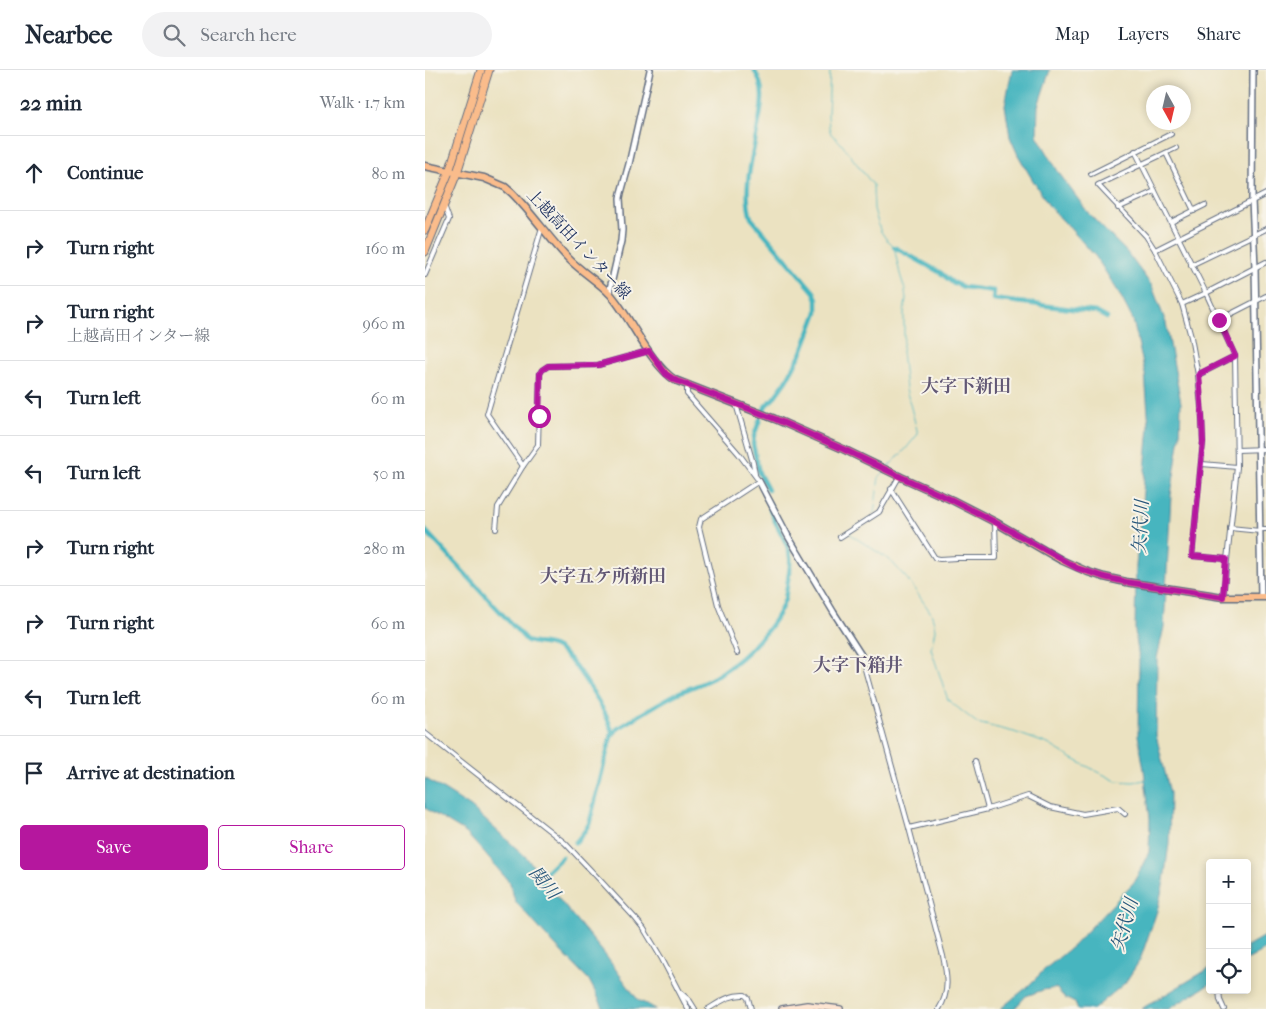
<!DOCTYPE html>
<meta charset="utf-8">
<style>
body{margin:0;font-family:"IM FELL French Canon","Noto Serif JP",serif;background:#f2f2f3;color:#1f2937}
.controls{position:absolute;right:15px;bottom:15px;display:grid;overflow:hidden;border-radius:5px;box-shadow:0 2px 8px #0003}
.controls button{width:45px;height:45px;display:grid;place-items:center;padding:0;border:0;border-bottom:1px solid #e0e1e3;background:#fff;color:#1f2937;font:25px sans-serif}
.compass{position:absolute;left:721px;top:15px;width:45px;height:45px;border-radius:50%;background:#fff;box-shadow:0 2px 8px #0003;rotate:172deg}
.stop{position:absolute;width:15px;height:15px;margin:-11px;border:4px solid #b5179e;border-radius:50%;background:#fff}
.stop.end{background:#b5179e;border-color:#fff;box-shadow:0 1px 5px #0008}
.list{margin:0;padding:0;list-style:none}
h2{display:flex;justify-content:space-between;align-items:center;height:65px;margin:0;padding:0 20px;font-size:21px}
h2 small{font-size:16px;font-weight:400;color:#747a83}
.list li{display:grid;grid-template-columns:32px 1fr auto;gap:15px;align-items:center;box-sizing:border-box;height:75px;padding:0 20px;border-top:1px solid #e0e1e3}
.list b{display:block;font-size:19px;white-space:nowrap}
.list p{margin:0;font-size:16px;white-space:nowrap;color:#747a83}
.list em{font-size:16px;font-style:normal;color:#747a83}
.actions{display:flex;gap:10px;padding:15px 20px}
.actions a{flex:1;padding:11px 0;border:1px solid #b5179e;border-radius:5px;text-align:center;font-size:18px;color:#b5179e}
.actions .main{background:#b5179e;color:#fff}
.icon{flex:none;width:28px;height:28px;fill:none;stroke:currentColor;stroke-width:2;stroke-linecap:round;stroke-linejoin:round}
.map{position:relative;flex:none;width:841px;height:939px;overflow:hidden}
header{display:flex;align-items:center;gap:30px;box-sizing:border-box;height:70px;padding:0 25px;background:#fff;border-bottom:1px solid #e0e1e3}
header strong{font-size:24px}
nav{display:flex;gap:28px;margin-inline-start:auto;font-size:18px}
.search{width:350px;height:45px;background:#f2f2f3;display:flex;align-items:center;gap:12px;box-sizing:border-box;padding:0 18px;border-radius:28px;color:#747a83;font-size:19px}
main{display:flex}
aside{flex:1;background:#fff}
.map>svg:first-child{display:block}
.water{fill:#46b5bf;stroke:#30728e}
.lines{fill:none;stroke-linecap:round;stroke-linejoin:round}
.stream{stroke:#46b5bf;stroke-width:1}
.canal{stroke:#46b5bf;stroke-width:4.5}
.minor-casing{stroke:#646e81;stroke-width:6}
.tertiary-casing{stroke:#646e81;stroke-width:8}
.secondary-casing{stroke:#646e81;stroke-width:8}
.primary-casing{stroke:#646e81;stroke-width:9}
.trunk-casing{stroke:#646e81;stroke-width:9}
.minor{stroke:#fff;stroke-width:4}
.tertiary{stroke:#fff;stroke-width:5}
.secondary{stroke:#fde4d1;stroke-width:5.5}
.primary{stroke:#fabc8b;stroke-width:6}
.trunk{stroke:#fabc8b;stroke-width:7}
.route{stroke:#b5179e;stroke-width:6}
.labels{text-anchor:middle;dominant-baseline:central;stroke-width:4;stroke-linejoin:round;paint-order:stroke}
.street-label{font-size:16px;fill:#1b2f5e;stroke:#f7f3e8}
.neighbourhood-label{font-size:18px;font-weight:bold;fill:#625875;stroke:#f7f3e8}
.water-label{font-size:18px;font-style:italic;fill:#28577b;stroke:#f7f3e8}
</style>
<header>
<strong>Nearbee</strong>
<div class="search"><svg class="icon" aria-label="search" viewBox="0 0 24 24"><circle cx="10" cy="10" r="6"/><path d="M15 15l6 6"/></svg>Search here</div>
<nav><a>Map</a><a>Layers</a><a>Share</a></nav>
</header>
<main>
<aside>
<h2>22 min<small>Walk · 1.7 km</small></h2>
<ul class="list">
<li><svg class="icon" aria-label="ahead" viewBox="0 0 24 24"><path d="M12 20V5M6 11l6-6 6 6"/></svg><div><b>Continue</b></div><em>80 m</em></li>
<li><svg class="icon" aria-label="right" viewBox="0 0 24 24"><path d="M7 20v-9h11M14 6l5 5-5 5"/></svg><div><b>Turn right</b></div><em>160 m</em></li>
<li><svg class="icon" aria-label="right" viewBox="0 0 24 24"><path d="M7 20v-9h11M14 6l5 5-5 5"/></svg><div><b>Turn right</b><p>上越高田インター線</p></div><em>960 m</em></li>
<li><svg class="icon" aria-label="left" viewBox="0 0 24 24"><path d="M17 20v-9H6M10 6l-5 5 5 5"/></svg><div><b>Turn left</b></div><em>60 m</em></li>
<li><svg class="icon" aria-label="left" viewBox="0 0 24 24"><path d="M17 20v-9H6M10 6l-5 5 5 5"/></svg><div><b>Turn left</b></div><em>50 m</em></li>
<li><svg class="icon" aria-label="right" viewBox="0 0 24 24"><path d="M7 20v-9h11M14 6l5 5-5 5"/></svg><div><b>Turn right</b></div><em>280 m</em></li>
<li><svg class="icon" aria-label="right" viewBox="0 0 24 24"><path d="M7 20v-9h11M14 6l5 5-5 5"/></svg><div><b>Turn right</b></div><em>60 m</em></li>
<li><svg class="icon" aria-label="left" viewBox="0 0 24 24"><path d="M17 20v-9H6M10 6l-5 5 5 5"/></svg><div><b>Turn left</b></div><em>60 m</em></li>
<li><svg class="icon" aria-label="arrive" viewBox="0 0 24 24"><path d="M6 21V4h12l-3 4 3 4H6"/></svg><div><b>Arrive at destination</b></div></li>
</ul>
<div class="actions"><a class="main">Save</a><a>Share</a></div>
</aside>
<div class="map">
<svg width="841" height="939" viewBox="0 0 841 939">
<rect width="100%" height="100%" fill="#f7f3e8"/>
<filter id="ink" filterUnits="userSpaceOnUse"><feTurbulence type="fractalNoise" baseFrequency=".02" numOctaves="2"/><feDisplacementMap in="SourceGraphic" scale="10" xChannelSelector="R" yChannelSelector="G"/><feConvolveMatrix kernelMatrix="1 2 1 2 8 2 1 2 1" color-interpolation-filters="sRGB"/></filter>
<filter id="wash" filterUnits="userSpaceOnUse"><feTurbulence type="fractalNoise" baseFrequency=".0096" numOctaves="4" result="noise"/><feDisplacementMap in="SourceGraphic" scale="20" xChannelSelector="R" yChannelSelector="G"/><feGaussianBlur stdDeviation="1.12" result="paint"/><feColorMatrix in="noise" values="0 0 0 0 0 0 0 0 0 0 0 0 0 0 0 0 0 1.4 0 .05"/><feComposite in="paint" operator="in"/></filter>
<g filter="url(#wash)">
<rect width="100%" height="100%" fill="#ebe2c1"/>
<g class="water">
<polygon points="587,0 625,0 613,36 612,65 634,103 664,144 701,181 727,216 741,253 756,333 755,366 746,425 739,557 732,588 731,665 745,723 744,773 739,811 732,841 715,890 700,913 669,939 653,939 650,933 640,928 631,918 618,920 601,926 589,939 575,939 601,918 620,899 648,876 709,812 724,782 725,749 719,700 713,665 714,589 710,561 711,496 724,357 720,303 708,250 694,223 671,187 643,156 624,136 607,109 593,85 585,67 580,35"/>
<polygon points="0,708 46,737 101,787 137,833 178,882 213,930 231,939 179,939 164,910 122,867 90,831 85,813 60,784 41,763 0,738"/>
<polygon points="841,865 841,879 822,890 822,876"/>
<polygon points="785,898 785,914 744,939 716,939"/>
</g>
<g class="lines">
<g class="stream">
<polyline points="405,0 403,45 404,57 406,64 415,72 448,115 449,139 455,160 461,169 466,173 469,177 475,204 480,220 481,229 479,243 479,268 477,281 481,319 493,364 479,381 463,397"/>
<polyline points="449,443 454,407 459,402"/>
<polyline points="425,462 426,465 465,490 483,510 506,543 509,552 510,560 506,579 523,630 552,653 589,662 623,674 648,689 691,711 708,712 720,710"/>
</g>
<g class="canal">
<path d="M329 0C341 18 337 36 333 56 328 85 317 120 326 148L389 222 392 229V242L377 282 361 311 348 329 341 335 338 342"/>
<polyline points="469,177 516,203 529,214 530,213 538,217 569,221 568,229 671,242 682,248"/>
<polyline points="335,349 329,366 328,374 334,403 343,420"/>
<path d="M0 460 102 571C112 575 122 572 132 578 149 588 183 643 187 662L165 751C162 760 156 766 150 773"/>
<path d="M187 666 192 659C211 648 231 634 251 624 266 617 282 613 296 603 320 587 351 557 360 529 361 523 362 516 363 510 364 502 366 495 365 487 363 468 347 454 344 434"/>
<polyline points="113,810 137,787"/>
</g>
</g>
</g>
<g filter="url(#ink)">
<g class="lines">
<g class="minor-casing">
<g id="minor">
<polyline points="751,78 673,115 721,166 730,180 757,234 766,267 773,305"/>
<polyline points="710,81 781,223 810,286 812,397 798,527"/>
<polyline points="741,83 769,141"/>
<polyline points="666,104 746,64"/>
<polyline points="693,138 730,121"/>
<polyline points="746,152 780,135"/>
<polyline points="730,180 841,124"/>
<polyline points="766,195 841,159"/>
<polyline points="0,205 24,149 20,138"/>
<polyline points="757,234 781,223 841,192"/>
<polyline points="794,250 841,226"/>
<polyline points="264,316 262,319 262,324 314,384 334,411 276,449 274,457 293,535 312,583"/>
<polyline points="311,334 328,393 330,404"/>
<polyline points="812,380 841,379"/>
<polyline points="777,394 812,397"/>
<polyline points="98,396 62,344 117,157"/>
<polyline points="466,419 510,488 515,489 532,488 571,488 570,452"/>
<polyline points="805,458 835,461"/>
<polyline points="71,459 73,437 98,396 113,375 115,303 117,300 123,296 173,295 223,281"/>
<polyline points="835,459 841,459"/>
<polyline points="415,467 454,442 474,407"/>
<polyline points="801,489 767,486 778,372 777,347 773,305 810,286"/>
<path d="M436 585 484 758 518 886C522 905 525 922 514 939"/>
<polyline points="0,663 140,773 174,809 210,848 219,859 237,889 263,939"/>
<polyline points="550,691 563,739"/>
<polyline points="484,758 563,739 603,726 625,737 658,744 693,738 700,744"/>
<polyline points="794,920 795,930 799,939"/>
<polyline points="256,923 265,931 270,939"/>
<path d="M283 939C295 932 305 924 320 925L323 928 326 939"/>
</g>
</g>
<g class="tertiary-casing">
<g id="tertiary">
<polyline points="828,0 827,130 830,197 836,527"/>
<polyline points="184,223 196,171 197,160 195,128 196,123 204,94 225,0"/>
<polyline points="334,411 363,466 409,543 436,585"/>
</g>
</g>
<g class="secondary-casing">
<polyline id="secondary" points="357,939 382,935 415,939"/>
</g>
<g class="primary-casing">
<path id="primary" d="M0 96 59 108 80 117 87 123C107 143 123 167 142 187 155 201 173 211 186 225 206 248 225 294 250 310L350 349 418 379 476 407 527 430 570 452 636 490 663 502 679 507 701 512 798 527H841"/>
</g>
<g class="trunk-casing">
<g id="trunk">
<polyline points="0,160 24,102 56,0"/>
<polyline points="0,182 32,103 64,0"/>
</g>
</g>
<use href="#minor" class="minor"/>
<use href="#tertiary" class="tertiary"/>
<use href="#secondary" class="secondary"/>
<use href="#primary" class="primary"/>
<use href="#trunk" class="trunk"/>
</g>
</g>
<g class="lines" filter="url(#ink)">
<polyline class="route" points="114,346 115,304 117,300 123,296 173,295 224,281 241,304 250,310 350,349 418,379 476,407 527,430 570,452 652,498 679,507 701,512 798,527 801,489 767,486 778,372 777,347 774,304 810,286 794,250"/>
</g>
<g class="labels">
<g class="street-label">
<text transform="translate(154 174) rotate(47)">上越高田インター線</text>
</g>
<g class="neighbourhood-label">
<text x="541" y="316">大字下新田</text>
<text x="178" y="506">大字五ケ所新田</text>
<text x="433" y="595">大字下箱井</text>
</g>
<g class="water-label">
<text transform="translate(716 457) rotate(-87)">矢代川</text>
<text transform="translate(119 813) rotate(50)">関川</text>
<text transform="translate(700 855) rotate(-74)">矢代川</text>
</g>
</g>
</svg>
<div class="controls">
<button>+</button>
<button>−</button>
<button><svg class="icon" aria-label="locate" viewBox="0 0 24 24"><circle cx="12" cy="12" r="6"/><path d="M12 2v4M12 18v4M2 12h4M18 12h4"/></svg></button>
</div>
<svg class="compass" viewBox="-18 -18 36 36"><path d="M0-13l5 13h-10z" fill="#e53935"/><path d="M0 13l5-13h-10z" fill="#747a83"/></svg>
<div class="stop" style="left:114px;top:346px"></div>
<div class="stop end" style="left:794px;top:250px"></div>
</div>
</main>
